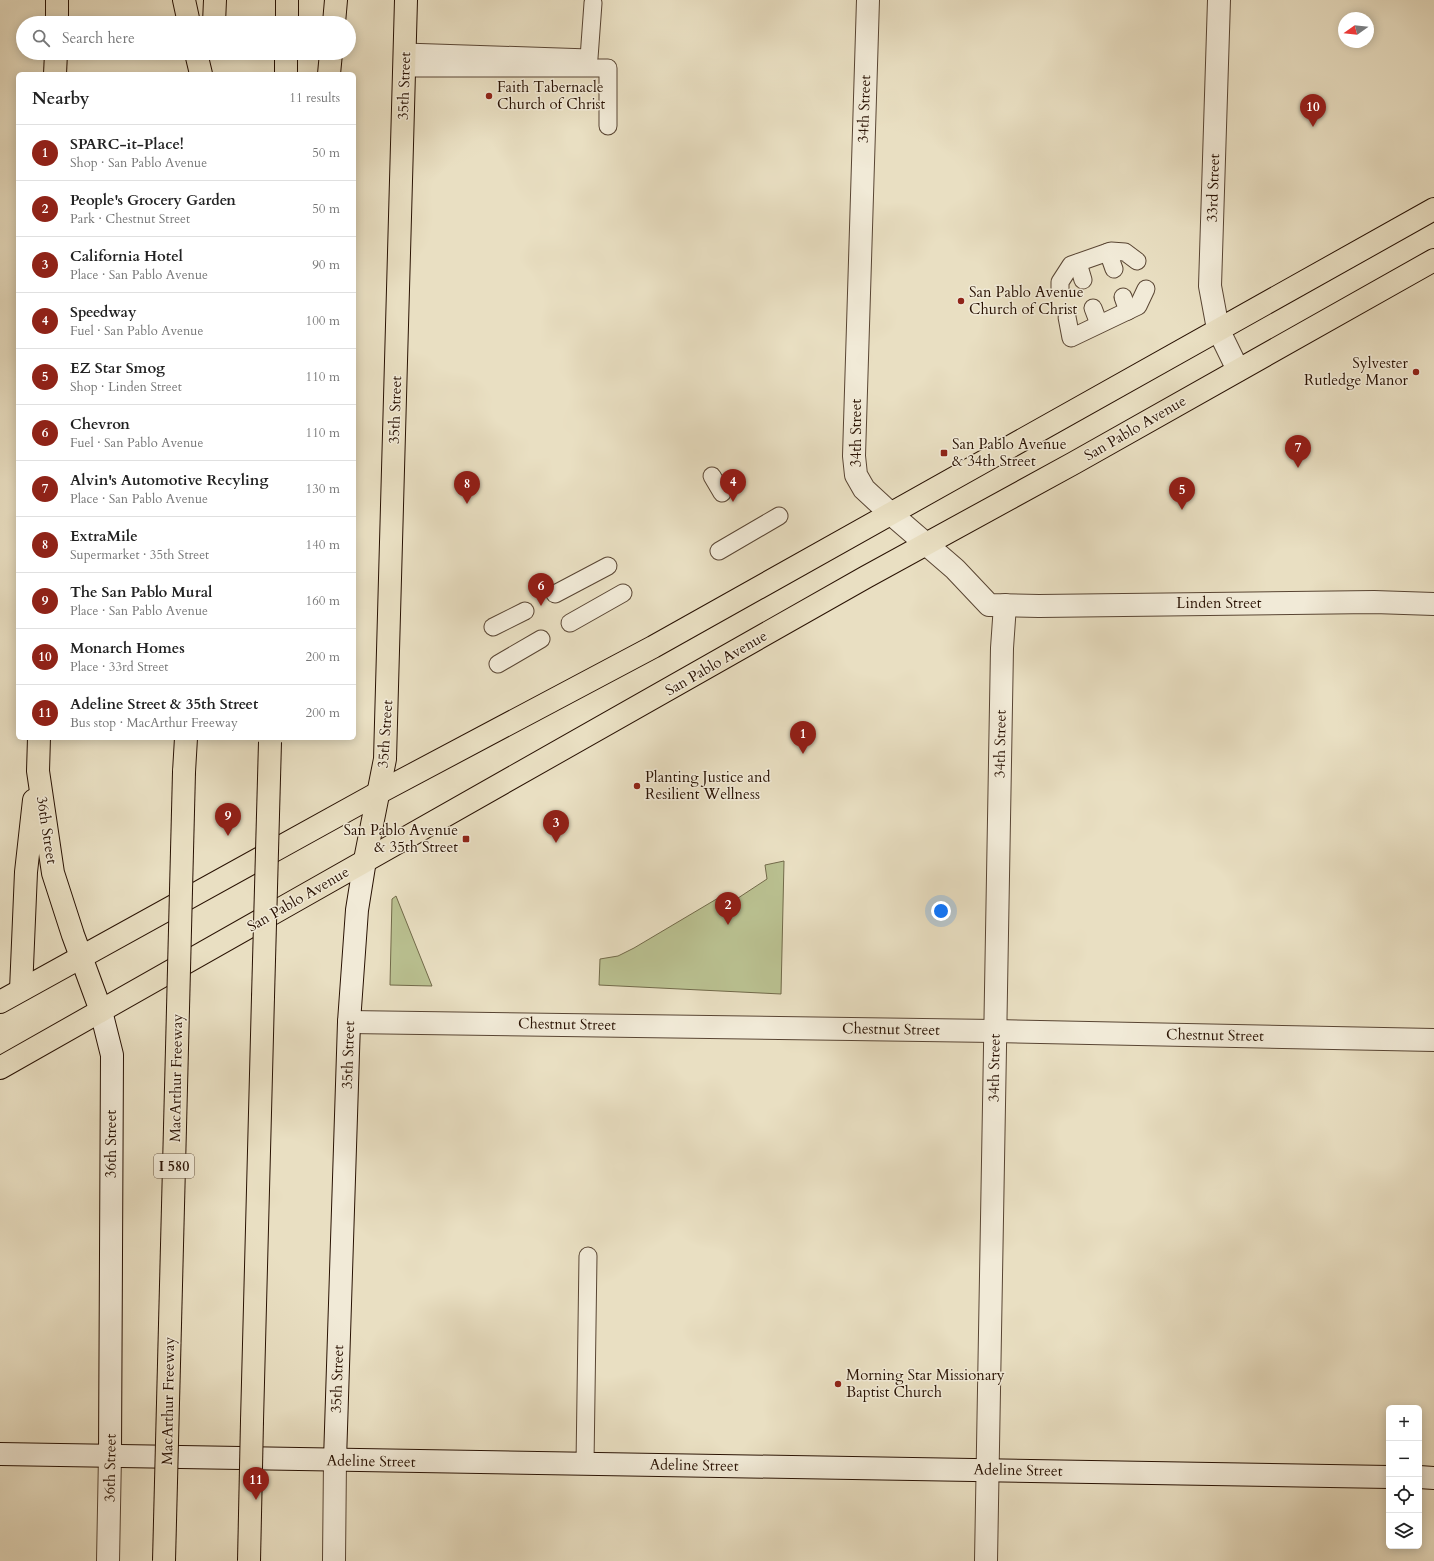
<!DOCTYPE html>
<meta charset="utf-8">
<style>
body{margin:0;font-family:Cardo,serif;background:#f2f2f2;color:#222}
.controls{position:absolute;right:12px;bottom:12px;display:grid;overflow:hidden;border-radius:6px;box-shadow:0 2px 10px #0003}
.controls button{width:36px;height:36px;display:grid;place-items:center;padding:0;border:0;border-bottom:1px solid #e0e0e0;background:#fff;color:#222;font:20px sans-serif}
.compass{position:absolute;left:1338px;top:12px;width:36px;height:36px;border-radius:50%;background:#fff;box-shadow:0 2px 10px #0003;rotate:255deg}
.you{position:absolute;left:941px;top:911px;width:14px;height:14px;margin:-10px;border:3px solid #fff;border-radius:50%;background:#1a73e8;box-shadow:0 0 0 6px #1a73e833}
.badge{display:grid;place-items:center;width:26px;height:26px;border-radius:50%;background:#8f2418;color:#fff;font-size:13px;font-weight:700}
.pin{position:absolute;translate:-50% -33px;filter:drop-shadow(0 1px 2px #0008)}
.pin::after{content:'';position:absolute;top:21px;width:14px;height:12px;background:inherit;clip-path:polygon(0 0,100% 0,50% 100%)}
.list{margin:0;padding:0;list-style:none}
h2{display:flex;justify-content:space-between;align-items:center;height:52px;margin:0;padding:0 16px;font-size:17px}
h2 small{font-size:13px;font-weight:400;color:#767676}
.list li{display:grid;grid-template-columns:26px 1fr auto;gap:12px;align-items:center;box-sizing:border-box;height:56px;padding:0 16px;border-top:1px solid #e0e0e0}
.list b{display:block;font-size:15px;white-space:nowrap}
.list p{margin:0;font-size:13px;white-space:nowrap;color:#767676}
.list em{font-size:13px;font-style:normal;color:#767676}
.icon{flex:none;width:22px;height:22px;fill:none;stroke:currentColor;stroke-width:2;stroke-linecap:round;stroke-linejoin:round}
.map{position:relative;flex:none;width:1434px;height:1561px;overflow:hidden}
.search{position:absolute;background:#fff;box-shadow:0 2px 10px #0003;left:16px;top:16px;width:340px;height:44px;display:flex;align-items:center;gap:10px;box-sizing:border-box;padding:0 14px;border-radius:22px;color:#767676;font-size:15px}
.panel{position:absolute;background:#fff;box-shadow:0 2px 10px #0003;left:16px;top:72px;width:340px;height:668px;border-radius:6px}
.map>svg:first-child{display:block}
.green{fill:#bac191;stroke:#726a4a}
.lines{fill:none;stroke-linecap:round;stroke-linejoin:round}
.service-casing{stroke:#594533;stroke-width:19}
.minor-casing{stroke:#594533;stroke-width:24}
.tertiary-casing{stroke:#594533;stroke-width:24}
.secondary-casing{stroke:#291203;stroke-width:24}
.primary-casing{stroke:#291203;stroke-width:24}
.motorway-casing{stroke:#291203;stroke-width:24}
.service{stroke:#f1ead7;stroke-width:17}
.minor{stroke:#f1ead7;stroke-width:22}
.tertiary{stroke:#f1ead7;stroke-width:22}
.secondary{stroke:#f1ead7;stroke-width:22}
.primary{stroke:#e9dfc2;stroke-width:22}
.motorway{stroke:#e9dfc2;stroke-width:22}
.motorway-bridge-casing{stroke:#291203;stroke-width:24;stroke-linecap:butt}
.motorway-bridge{stroke:#e9dfc2;stroke-width:22}
.poi-dot{fill:#8f2418;stroke:#f1ead7;stroke-width:1.5}
.labels{text-anchor:middle;dominant-baseline:central;stroke-width:3;stroke-linejoin:round;paint-order:stroke}
.shield{fill:#f1ead7;stroke:#655343;stroke-width:1}
.shield-label{font-size:14px;font-weight:bold;fill:#291203}
.street-label{font-size:15px;fill:#291203;stroke:#f1ead7}
.poi-label{font-size:15px;fill:#291203;stroke:#f1ead7;text-anchor:start}
</style>
<div class="map">
<svg width="1434" height="1561" viewBox="0 0 1434 1561">
<rect width="100%" height="100%" fill="#e9dfc2"/>
<filter id="stains"><feTurbulence type="fractalNoise" baseFrequency=".005" numOctaves="4"/><feColorMatrix values="0 0 0 0 .2 0 0 0 0 .09 0 0 0 0 .02 0 0 0 .5 -.17"/></filter>
<radialGradient id="worn" r=".72"><stop offset=".6" stop-color="#630" stop-opacity="0"/><stop offset="1" stop-color="#630" stop-opacity=".3"/></radialGradient>
<g class="green">
<polygon points="784,861 781,994 599,985 600,959 618,956 634,948 725,894 732,902 767,879 765,865"/>
<polygon points="396,896 432,986 390,985 392,899"/>
</g>
<g class="lines">
<g class="service-casing">
<g id="service">
<polyline points="405,52 589,58 593,3"/>
<polyline points="404,68 608,68 608,126"/>
<polyline points="1108,252 1114,269"/>
<polyline points="1078,263 1083,280"/>
<polyline points="1060,288 1060,282 1071,265 1111,251 1125,252 1137,261"/>
<polyline points="1123,297 1128,311"/>
<polyline points="1093,308 1099,324"/>
<polyline points="1067,317 1071,338 1138,306 1146,289"/>
<polyline points="712,476 722,493"/>
<polyline points="719,551 779,516"/>
<polyline points="555,594 608,566"/>
<polyline points="570,623 623,593"/>
<polyline points="493,627 525,611"/>
<polyline points="498,664 541,639"/>
<polyline points="585,1464 588,1256"/>
</g>
</g>
<g class="minor-casing">
<g id="minor">
<polyline points="868,0 854,456 856,475 864,489 890,513 955,569 989,605 1039,606 1374,602 1434,604"/>
<polyline points="1219,0 1210,286 1218,329 1238,370"/>
<polyline points="349,1022 994,1031 1434,1040"/>
<polyline points="986,1561 1002,648 1005,605"/>
</g>
</g>
<g class="tertiary-casing">
<g id="tertiary">
<polyline points="108,1561 110,1455"/>
<polyline points="334,1561 335,1460"/>
</g>
</g>
<g class="secondary-casing">
<g id="secondary">
<polyline points="101,1011 112,1055 110,1455"/>
<polyline points="0,1454 1389,1477"/>
<polyline points="335,1460 349,1022 357,910 365,860"/>
<polyline points="1419,1477 1434,1478"/>
</g>
</g>
<g class="primary-casing">
<g id="primary">
<polyline points="57,23 57,0"/>
<polyline points="55,74 56,53"/>
<polyline points="39,738 38,771 53,873 73,935 101,1011"/>
<polyline points="365,860 385,759 406,0"/>
<polyline points="21,990 26,872 34,800"/>
<polyline points="0,1002 378,793 653,647 1434,209"/>
<polyline points="0,1068 866,577 1074,463 1434,260"/>
</g>
</g>
<g class="motorway-casing">
<g id="motorway">
<polyline points="184,0 189,23"/>
<polyline points="214,23 215,0"/>
<polyline points="287,23 287,0"/>
<polyline points="334,23 336,0"/>
<polyline points="196,53 201,74"/>
<polyline points="286,74 286,53"/>
<polyline points="329,74 331,53"/>
<polyline points="184,772 186,738"/>
<polyline points="252,1421 263,997"/>
</g>
</g>
<use href="#service" class="service"/>
<use href="#minor" class="minor"/>
<use href="#tertiary" class="tertiary"/>
<use href="#secondary" class="secondary"/>
<use href="#primary" class="primary"/>
<use href="#motorway" class="motorway"/>
<g class="motorway-bridge-casing">
<g id="motorway-bridge">
<polyline points="263,997 270,742"/>
<polyline points="164,1561 184,772"/>
<polyline points="249,1561 252,1421"/>
</g>
</g>
<use href="#motorway-bridge" class="motorway-bridge"/>
</g>
<g class="poi-dot">
<circle cx="489" cy="96" r="4"/>
<circle cx="961" cy="301" r="4"/>
<circle cx="1416" cy="372" r="4"/>
<rect x="940" y="449" width="8" height="8" rx="2"/>
<circle cx="637" cy="786" r="4"/>
<rect x="462" y="835" width="8" height="8" rx="2"/>
<circle cx="838" cy="1384" r="4"/>
</g>
<g class="labels">
<rect class="shield" x="154" y="1154" width="40" height="24" rx="3"/>
<g class="shield-label">
<text x="174" y="1166">I 580</text>
</g>
<g class="street-label">
<text transform="translate(404 86) rotate(-88)">35th Street</text>
<text transform="translate(864 109) rotate(-88)">34th Street</text>
<text transform="translate(1213 188) rotate(-88)">33rd Street</text>
<text transform="translate(395 410) rotate(-88)">35th Street</text>
<text transform="translate(1135 428) rotate(-30)">San Pablo Avenue</text>
<text transform="translate(856 433) rotate(-90)">34th Street</text>
<text x="1219" y="603">Linden Street</text>
<text transform="translate(716 663) rotate(-30)">San Pablo Avenue</text>
<text transform="translate(385 734) rotate(-86)">35th Street</text>
<text transform="translate(1000 744) rotate(-89)">34th Street</text>
<text transform="translate(47 830) rotate(81)">36th Street</text>
<text transform="translate(298 899) rotate(-30)">San Pablo Avenue</text>
<text transform="translate(567 1024) rotate(1)">Chestnut Street</text>
<text transform="translate(891 1029) rotate(1)">Chestnut Street</text>
<text transform="translate(1215 1035) rotate(1)">Chestnut Street</text>
<text transform="translate(348 1055) rotate(-88)">35th Street</text>
<text transform="translate(994 1068) rotate(-89)">34th Street</text>
<text transform="translate(176 1078) rotate(-89)">MacArthur Freeway</text>
<text transform="translate(111 1144) rotate(-90)">36th Street</text>
<text transform="translate(337 1379) rotate(-88)">35th Street</text>
<text transform="translate(168 1401) rotate(-89)">MacArthur Freeway</text>
<text transform="translate(371 1461) rotate(1)">Adeline Street</text>
<text transform="translate(694 1465) rotate(1)">Adeline Street</text>
<text transform="translate(110 1468) rotate(-89)">36th Street</text>
<text transform="translate(1018 1470) rotate(1)">Adeline Street</text>
</g>
<g class="poi-label">
<text x="497" y="87">Faith Tabernacle<tspan x="497" dy="17">Church of Christ</tspan></text>
<text x="969" y="292">San Pablo Avenue<tspan x="969" dy="17">Church of Christ</tspan></text>
<text x="1408" y="363" text-anchor="end">Sylvester<tspan x="1408" dy="17">Rutledge Manor</tspan></text>
<text x="952" y="444">San Pablo Avenue<tspan x="952" dy="17">&amp; 34th Street</tspan></text>
<text x="645" y="777">Planting Justice and<tspan x="645" dy="17">Resilient Wellness</tspan></text>
<text x="458" y="830" text-anchor="end">San Pablo Avenue<tspan x="458" dy="17">&amp; 35th Street</tspan></text>
<text x="846" y="1375">Morning Star Missionary<tspan x="846" dy="17">Baptist Church</tspan></text>
</g>
</g>
<rect width="100%" height="100%" filter="url(#stains)"/>
<rect width="100%" height="100%" fill="url(#worn)"/>
</svg>
<div class="controls">
<button>+</button>
<button>−</button>
<button><svg class="icon" aria-label="locate" viewBox="0 0 24 24"><circle cx="12" cy="12" r="6"/><path d="M12 2v4M12 18v4M2 12h4M18 12h4"/></svg></button>
<button><svg class="icon" aria-label="layers" viewBox="0 0 24 24"><path d="M12 4l9 5-9 5-9-5zM3 14l9 5 9-5"/></svg></button>
</div>
<svg class="compass" viewBox="-18 -18 36 36"><path d="M0-13l5 13h-10z" fill="#e53935"/><path d="M0 13l5-13h-10z" fill="#767676"/></svg>
<div class="you"></div>
<div class="pin badge" style="left:803px;top:754px">1</div>
<div class="pin badge" style="left:728px;top:925px">2</div>
<div class="pin badge" style="left:556px;top:843px">3</div>
<div class="pin badge" style="left:733px;top:502px">4</div>
<div class="pin badge" style="left:1182px;top:510px">5</div>
<div class="pin badge" style="left:541px;top:606px">6</div>
<div class="pin badge" style="left:1298px;top:468px">7</div>
<div class="pin badge" style="left:467px;top:504px">8</div>
<div class="pin badge" style="left:228px;top:836px">9</div>
<div class="pin badge" style="left:1313px;top:127px">10</div>
<div class="pin badge" style="left:256px;top:1500px">11</div>
<div class="search"><svg class="icon" aria-label="search" viewBox="0 0 24 24"><circle cx="10" cy="10" r="6"/><path d="M15 15l6 6"/></svg>Search here</div>
<section class="panel">
<h2>Nearby<small>11 results</small></h2>
<ul class="list">
<li><span class="badge">1</span><div><b>SPARC-it-Place!</b><p>Shop · San Pablo Avenue</p></div><em>50 m</em></li>
<li><span class="badge">2</span><div><b>People's Grocery Garden</b><p>Park · Chestnut Street</p></div><em>50 m</em></li>
<li><span class="badge">3</span><div><b>California Hotel</b><p>Place · San Pablo Avenue</p></div><em>90 m</em></li>
<li><span class="badge">4</span><div><b>Speedway</b><p>Fuel · San Pablo Avenue</p></div><em>100 m</em></li>
<li><span class="badge">5</span><div><b>EZ Star Smog</b><p>Shop · Linden Street</p></div><em>110 m</em></li>
<li><span class="badge">6</span><div><b>Chevron</b><p>Fuel · San Pablo Avenue</p></div><em>110 m</em></li>
<li><span class="badge">7</span><div><b>Alvin's Automotive Recyling</b><p>Place · San Pablo Avenue</p></div><em>130 m</em></li>
<li><span class="badge">8</span><div><b>ExtraMile</b><p>Supermarket · 35th Street</p></div><em>140 m</em></li>
<li><span class="badge">9</span><div><b>The San Pablo Mural</b><p>Place · San Pablo Avenue</p></div><em>160 m</em></li>
<li><span class="badge">10</span><div><b>Monarch Homes</b><p>Place · 33rd Street</p></div><em>200 m</em></li>
<li><span class="badge">11</span><div><b>Adeline Street &amp; 35th Street</b><p>Bus stop · MacArthur Freeway</p></div><em>200 m</em></li>
</ul>
</section>
</div>
